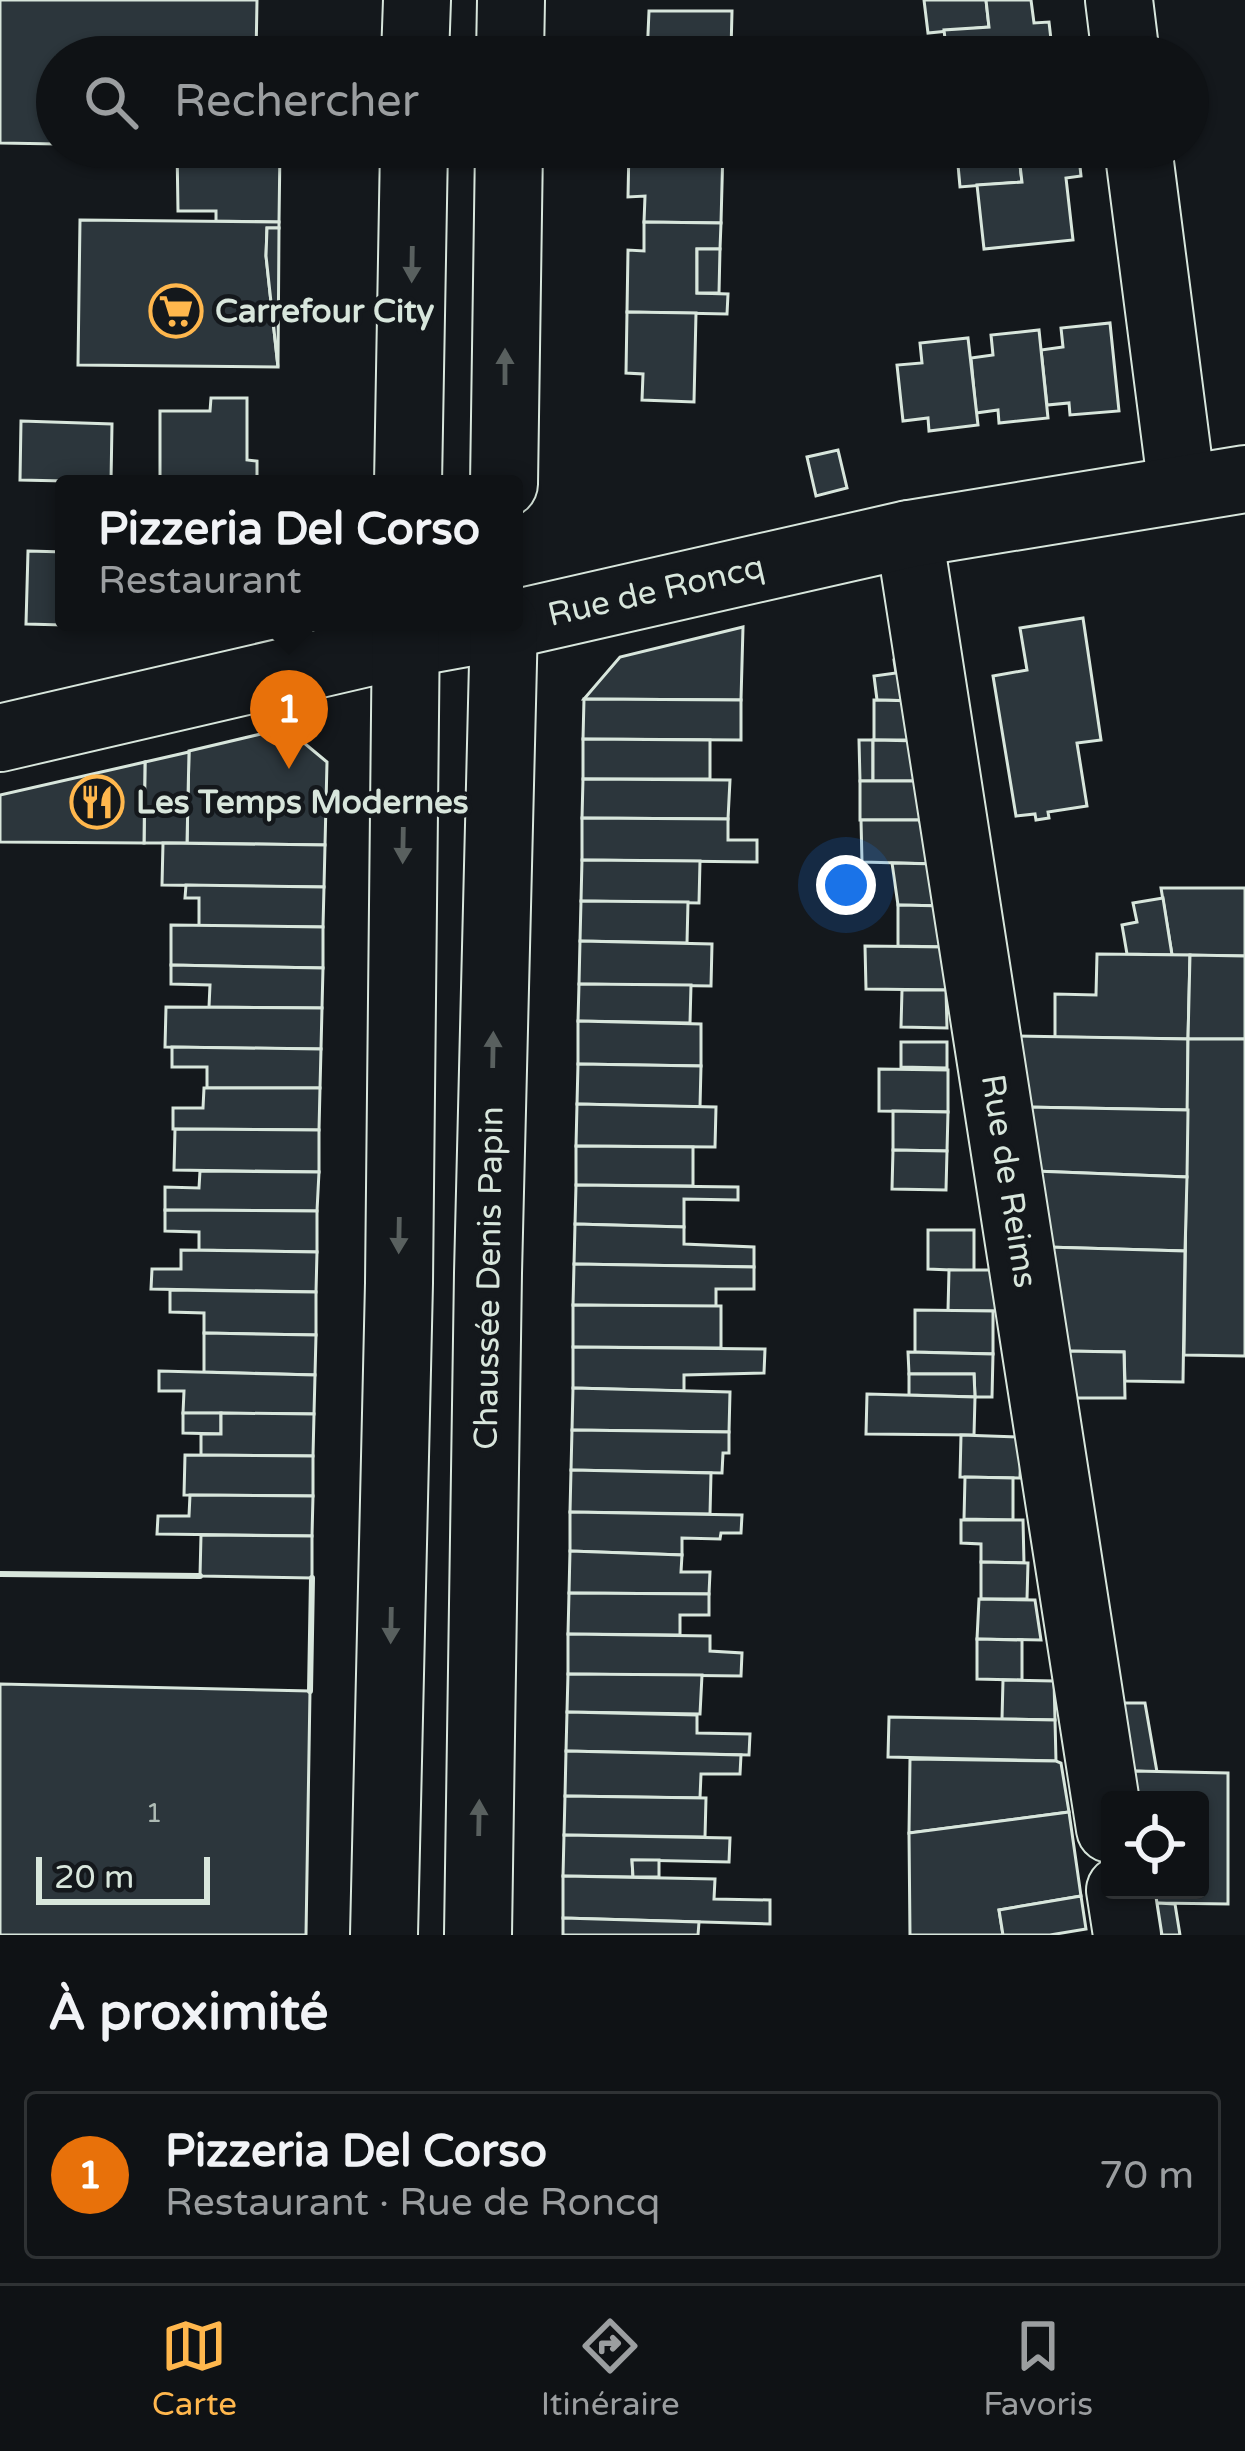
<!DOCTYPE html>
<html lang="fr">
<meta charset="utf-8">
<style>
body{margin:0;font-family:"Varela Round",sans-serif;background:#1d2022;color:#f1f3f6}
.controls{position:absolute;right:36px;bottom:36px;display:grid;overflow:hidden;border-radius:12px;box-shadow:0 3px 9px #0004}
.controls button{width:108px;height:108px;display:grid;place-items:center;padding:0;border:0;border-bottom:3px solid #2f3234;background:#0f1215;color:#f1f3f6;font:60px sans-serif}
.scale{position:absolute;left:36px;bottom:30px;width:174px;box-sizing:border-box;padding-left:12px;border:6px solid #d8e6dc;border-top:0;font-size:33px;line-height:42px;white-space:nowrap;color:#d8e6dc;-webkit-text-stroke:9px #14181c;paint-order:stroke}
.you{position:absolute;left:846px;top:885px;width:42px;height:42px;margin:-30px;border:9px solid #fff;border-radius:50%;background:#1a73e8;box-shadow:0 0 0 18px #1a73e833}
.badge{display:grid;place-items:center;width:78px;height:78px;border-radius:50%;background:#ffb74d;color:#fff;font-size:39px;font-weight:700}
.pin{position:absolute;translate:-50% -99px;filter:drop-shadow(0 3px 6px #0008)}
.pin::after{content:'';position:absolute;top:63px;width:42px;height:36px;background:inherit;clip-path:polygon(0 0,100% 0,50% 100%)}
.popup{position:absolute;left:55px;top:475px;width:468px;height:156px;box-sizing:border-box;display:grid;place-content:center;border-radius:12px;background:#0f1215;filter:drop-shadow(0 3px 9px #0005);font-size:39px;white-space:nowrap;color:#9b9ea0}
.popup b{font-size:45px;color:#f1f3f6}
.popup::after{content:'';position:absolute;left:50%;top:100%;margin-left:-24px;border:24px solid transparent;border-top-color:#0f1215}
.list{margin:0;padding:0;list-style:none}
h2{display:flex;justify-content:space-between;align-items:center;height:156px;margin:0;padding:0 48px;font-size:51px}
h2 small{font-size:39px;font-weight:400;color:#9b9ea0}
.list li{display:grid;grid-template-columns:78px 1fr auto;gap:36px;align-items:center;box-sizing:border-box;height:168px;margin:0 24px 24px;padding:0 24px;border:3px solid #2f3234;border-radius:12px}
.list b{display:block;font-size:45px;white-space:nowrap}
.list p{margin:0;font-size:39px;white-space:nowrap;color:#9b9ea0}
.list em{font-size:39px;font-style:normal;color:#9b9ea0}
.icon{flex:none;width:66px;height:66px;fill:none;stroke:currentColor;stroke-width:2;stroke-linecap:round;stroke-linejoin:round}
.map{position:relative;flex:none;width:1245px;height:1935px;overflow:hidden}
.search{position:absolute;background:#0f1215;box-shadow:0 3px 9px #0004;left:36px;right:36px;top:36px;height:132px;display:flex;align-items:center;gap:30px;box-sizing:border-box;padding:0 42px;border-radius:66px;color:#9b9ea0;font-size:45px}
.sheet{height:348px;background:#0f1215}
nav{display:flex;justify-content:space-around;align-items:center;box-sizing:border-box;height:168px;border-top:3px solid #2f3234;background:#0f1215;font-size:33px;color:#9b9ea0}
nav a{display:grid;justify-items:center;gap:6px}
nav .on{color:#ffb74d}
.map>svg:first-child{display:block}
.building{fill:#2c363c;stroke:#d8e6dc;stroke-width:3}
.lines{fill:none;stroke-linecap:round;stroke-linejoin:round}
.minor-casing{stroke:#d8e6dc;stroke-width:70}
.major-casing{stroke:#d8e6dc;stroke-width:70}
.minor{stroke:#14181c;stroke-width:66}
.major{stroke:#14181c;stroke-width:66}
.wall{stroke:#d8e6dc;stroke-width:6}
.oneway{fill:#59605f}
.labels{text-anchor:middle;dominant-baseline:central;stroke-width:9;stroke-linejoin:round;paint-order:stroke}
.number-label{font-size:27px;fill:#adbab4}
.poi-label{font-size:33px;font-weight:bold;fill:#d8e6dc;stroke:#14181c;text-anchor:start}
.street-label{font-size:33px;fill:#d8e6dc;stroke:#14181c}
</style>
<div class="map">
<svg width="1245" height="1935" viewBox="0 0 1245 1935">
<rect width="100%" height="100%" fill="#14181c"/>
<g class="building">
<polygon points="0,0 257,0 256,57 57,57 57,144 0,143"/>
<polygon points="924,0 986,0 989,27 928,33"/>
<polygon points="986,0 1031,0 1034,23 1049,22 1053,57 947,57 944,30 989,27"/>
<polygon points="649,11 732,11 731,51 717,50 717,57 647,57"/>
<polygon points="177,147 280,148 279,222 216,221 216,211 178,211"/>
<polygon points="629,147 723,147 721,223 644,222 645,196 628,197"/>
<polygon points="972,147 1031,147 1018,148 1022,182 960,187 957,154 973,152"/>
<polygon points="1078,147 1081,176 1066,178 1073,240 984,249 977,185 1022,182 1018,148"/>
<polygon points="80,220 279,222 279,228 267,228 266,256 278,367 78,365"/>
<polygon points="644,222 721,223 720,249 697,249 697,293 728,294 727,314 627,312 628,250 644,251"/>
<polygon points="267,228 279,228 278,367 266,256"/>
<polygon points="697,249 720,249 719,293 697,293"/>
<polygon points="627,312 696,313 694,402 642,400 643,374 626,373"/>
<polygon points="1110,323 1119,411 1070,415 1069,403 1047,405 1041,350 1063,347 1061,328"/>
<polygon points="1039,330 1048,418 999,423 998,410 976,413 971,358 993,355 991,335"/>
<polygon points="968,338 978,425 929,431 928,418 903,421 897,365 922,363 920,343"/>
<polygon points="211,398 247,398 247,460 257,461 257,484 160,484 160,411 210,411"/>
<polygon points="21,421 112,424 111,482 20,480"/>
<polygon points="838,450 847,488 816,496 807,457"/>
<polygon points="28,551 64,552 63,625 26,624"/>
<polygon points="1083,618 1101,740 1077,743 1087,806 1048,812 1049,818 1036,820 1035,814 1016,816 993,676 1027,670 1020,628"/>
<polygon points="743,627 741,700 584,699 620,657"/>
<polygon points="916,655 924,701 877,700 874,676 896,673 894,660"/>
<polygon points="584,699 741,700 741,740 583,739"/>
<polygon points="874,700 919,701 919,740 874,740"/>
<polygon points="286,728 327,762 325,845 187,843 189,751"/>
<polygon points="583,739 710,740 710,779 583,779"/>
<polygon points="859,740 873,740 873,781 860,781"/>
<polygon points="873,740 920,741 921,781 873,781"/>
<polygon points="189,752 187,843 144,843 145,762"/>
<polygon points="145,762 144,843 0,842 0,795"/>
<polygon points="583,779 730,780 728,819 582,818"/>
<polygon points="860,781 921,781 920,820 860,820"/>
<polygon points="582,818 728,819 728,840 757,840 757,862 582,860"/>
<polygon points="861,820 919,820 938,864 862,862"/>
<polygon points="163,843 325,845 324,887 162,885"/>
<polygon points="582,860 700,861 699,903 581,901"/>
<polygon points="892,863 938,864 946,906 898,905"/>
<polygon points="186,885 324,887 323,927 199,926 199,898 185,898"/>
<polygon points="1161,888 1245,888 1245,956 1172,955"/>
<polygon points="1163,898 1172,955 1127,954 1122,925 1137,922 1133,903"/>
<polygon points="581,901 688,902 687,943 580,941"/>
<polygon points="898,905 946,906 946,947 898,946"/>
<polygon points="171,925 323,927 323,968 171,965"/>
<polygon points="580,941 712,944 711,986 579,984"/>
<polygon points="865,946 946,947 946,990 866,989"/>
<polygon points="1097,954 1190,955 1188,1039 1055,1037 1055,994 1096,995"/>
<polygon points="1190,955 1245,956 1245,1039 1188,1039"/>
<polygon points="171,965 323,968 322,1008 209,1007 210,985 171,984"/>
<polygon points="579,984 691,985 690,1023 578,1021"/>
<polygon points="902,990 946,990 947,1028 901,1027"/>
<polygon points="166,1007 322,1008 321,1049 165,1047"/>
<polygon points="578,1021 701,1024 701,1066 578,1064"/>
<polygon points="1012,1036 1188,1039 1188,1110 1024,1107"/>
<polygon points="1188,1039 1245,1039 1245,1356 1184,1355"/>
<polygon points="901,1042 947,1042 947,1068 901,1067"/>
<polygon points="172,1047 321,1049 320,1088 207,1088 207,1067 172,1067"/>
<polygon points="578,1064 701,1066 700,1107 577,1104"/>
<polygon points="879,1069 948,1070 948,1112 879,1111"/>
<polygon points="204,1088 320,1088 319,1130 173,1129 173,1108 203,1108"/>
<polygon points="577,1104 716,1107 715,1147 576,1146"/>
<polygon points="1024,1107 1188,1110 1187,1177 1034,1171"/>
<polygon points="893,1111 948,1112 947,1151 893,1150"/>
<polygon points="175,1129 319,1130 319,1172 174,1170"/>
<polygon points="576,1146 693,1147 693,1186 576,1185"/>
<polygon points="893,1150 947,1151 946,1190 892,1189"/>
<polygon points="200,1171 319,1172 317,1211 165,1210 165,1187 199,1188"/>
<polygon points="1034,1171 1187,1177 1185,1251 1046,1247"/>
<polygon points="576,1185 738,1187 738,1200 684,1199 684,1227 575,1224"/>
<polygon points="165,1210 317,1211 317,1252 199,1250 199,1232 165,1231"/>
<polygon points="575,1224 684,1227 684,1244 754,1247 754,1267 574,1264"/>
<polygon points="928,1230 974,1230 974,1271 928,1269"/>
<polygon points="1046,1247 1185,1251 1183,1382 1125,1381 1124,1352 1064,1351"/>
<polygon points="181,1250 317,1252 316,1292 151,1289 152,1269 181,1269"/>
<polygon points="574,1264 754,1267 754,1289 716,1289 716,1307 573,1305"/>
<polygon points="949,1270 997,1270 1001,1311 948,1311"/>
<polygon points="170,1290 316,1292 316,1335 204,1333 204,1313 170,1312"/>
<polygon points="573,1305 721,1306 721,1348 573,1347"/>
<polygon points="915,1310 993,1311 993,1354 915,1352"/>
<polygon points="204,1333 316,1335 315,1375 204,1372"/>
<polygon points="573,1347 765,1349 764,1373 684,1375 684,1391 573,1388"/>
<polygon points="1064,1351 1124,1352 1125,1398 1072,1398"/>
<polygon points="908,1352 993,1354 992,1397 975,1397 974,1374 909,1374"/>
<polygon points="159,1371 315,1375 314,1414 183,1413 184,1391 159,1391"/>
<polygon points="909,1374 974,1374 975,1397 909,1395"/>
<polygon points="573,1388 730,1392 729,1432 572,1430"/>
<polygon points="867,1394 975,1397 974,1435 866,1434"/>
<polygon points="183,1413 221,1413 221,1434 183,1433"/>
<polygon points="221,1413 314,1414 313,1456 201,1455 201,1434 221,1434"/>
<polygon points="572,1430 729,1432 729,1453 723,1453 722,1473 571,1470"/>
<polygon points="961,1435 1021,1437 1020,1478 960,1477"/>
<polygon points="185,1455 313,1456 313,1496 184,1495"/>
<polygon points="571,1470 711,1473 710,1514 570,1512"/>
<polygon points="965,1477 1013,1478 1013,1520 964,1519"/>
<polygon points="190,1495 313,1496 312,1536 157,1534 158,1516 189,1516"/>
<polygon points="570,1512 742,1515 741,1533 721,1533 720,1539 682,1538 682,1555 570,1551"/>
<polygon points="961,1520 1023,1520 1024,1563 981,1562 981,1544 961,1543"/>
<polygon points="201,1535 312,1536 312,1578 200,1576"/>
<polygon points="570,1551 682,1555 681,1572 710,1572 709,1594 569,1593"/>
<polygon points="981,1562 1028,1563 1027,1599 981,1599"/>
<polygon points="569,1593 709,1594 709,1615 680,1615 680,1635 568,1634"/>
<polygon points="979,1599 1035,1600 1041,1640 977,1639"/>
<polygon points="568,1634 710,1636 710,1651 742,1653 741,1676 568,1674"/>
<polygon points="977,1639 1022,1640 1022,1680 977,1679"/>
<polygon points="568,1674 702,1675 700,1714 567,1712"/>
<polygon points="1003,1680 1054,1681 1055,1720 1002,1719"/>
<polygon points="0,1684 310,1691 306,1935 0,1935"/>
<polygon points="1123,1703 1145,1703 1157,1772 1134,1771"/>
<polygon points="567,1712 697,1715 697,1733 750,1734 749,1755 566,1751"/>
<polygon points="889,1717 1055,1720 1056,1761 888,1757"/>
<polygon points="566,1751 741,1755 740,1774 701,1774 700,1798 565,1796"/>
<polygon points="910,1759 1056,1761 1061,1763 1069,1812 909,1833"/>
<polygon points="1134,1771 1228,1773 1228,1904 1157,1903 1155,1890 1200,1890 1200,1800 1139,1800"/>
<polygon points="565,1796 706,1798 705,1837 564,1835"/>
<polygon points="1069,1812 1081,1896 999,1910 1003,1935 910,1935 909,1833"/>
<polygon points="564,1835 730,1838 729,1862 632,1860 633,1877 563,1876"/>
<polygon points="632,1860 659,1860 659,1877 633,1877"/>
<polygon points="563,1876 715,1879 714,1899 770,1900 770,1924 563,1918"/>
<polygon points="1081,1896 1086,1929 1050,1935 1003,1935 999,1910"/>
<polygon points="1157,1903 1175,1904 1180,1935 1162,1935"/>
<polygon points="563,1918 699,1922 698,1935 563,1935"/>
</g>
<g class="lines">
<g class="minor-casing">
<g id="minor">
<polyline points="1119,0 1126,57"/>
<polyline points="1138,147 1182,489"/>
<polyline points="909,534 1110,1829"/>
<polyline points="0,738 405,644 504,626 909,534 1245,479"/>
<polyline points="1120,1890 1127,1935"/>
</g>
</g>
<g class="major-casing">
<g id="major">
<polyline points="415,57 417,0"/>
<polyline points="510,57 511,0"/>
<polyline points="408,484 414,147"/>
<polyline points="504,484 509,147"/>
<polyline points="384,1935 399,1283 406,622"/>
<polyline points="478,1935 488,1273 504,622"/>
</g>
</g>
<use href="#minor" class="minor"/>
<use href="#major" class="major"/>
<g class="wall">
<polyline points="0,1574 200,1576"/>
<polyline points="310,1691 312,1578"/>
</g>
</g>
<defs><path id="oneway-solid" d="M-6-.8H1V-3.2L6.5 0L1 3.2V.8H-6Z" transform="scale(3)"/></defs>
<g class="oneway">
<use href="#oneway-solid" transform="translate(412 264) rotate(91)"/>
<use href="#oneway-solid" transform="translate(505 367) rotate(-90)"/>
<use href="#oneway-solid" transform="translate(403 845) rotate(91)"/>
<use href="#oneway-solid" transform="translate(493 1050) rotate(-89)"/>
<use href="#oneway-solid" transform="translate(399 1235) rotate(91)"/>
<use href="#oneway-solid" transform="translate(391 1625) rotate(91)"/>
<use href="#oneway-solid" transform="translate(479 1818) rotate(-89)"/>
</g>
<defs>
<g id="supermarket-ring" transform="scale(2.7)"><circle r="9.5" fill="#14181c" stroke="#ffb74d" stroke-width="1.5"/><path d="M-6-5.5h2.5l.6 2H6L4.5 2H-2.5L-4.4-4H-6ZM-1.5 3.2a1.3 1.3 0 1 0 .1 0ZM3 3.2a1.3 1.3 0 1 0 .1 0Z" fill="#ffb74d"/></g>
<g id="restaurant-ring" transform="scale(2.7)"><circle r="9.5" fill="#14181c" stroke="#ffb74d" stroke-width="1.5"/><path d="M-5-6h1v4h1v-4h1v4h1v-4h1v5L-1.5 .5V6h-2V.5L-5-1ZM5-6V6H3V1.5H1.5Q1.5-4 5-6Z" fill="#ffb74d"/></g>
</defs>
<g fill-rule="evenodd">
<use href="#supermarket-ring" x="176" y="311"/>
<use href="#restaurant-ring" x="97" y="802"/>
</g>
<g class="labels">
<g class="number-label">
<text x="154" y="1813">1</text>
</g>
<g class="poi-label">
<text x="215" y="311">Carrefour City</text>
<text x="136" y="802">Les Temps Modernes</text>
</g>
<g class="street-label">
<text transform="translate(656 591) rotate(-13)">Rue de Roncq</text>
<text transform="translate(1009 1181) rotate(81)">Rue de Reims</text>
<text transform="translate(489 1278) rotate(-89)">Chaussée Denis Papin</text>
</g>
</g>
</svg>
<div class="controls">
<button><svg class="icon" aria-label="locate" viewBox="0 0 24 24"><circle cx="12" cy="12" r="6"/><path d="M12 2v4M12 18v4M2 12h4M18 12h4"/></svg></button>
</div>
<div class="scale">20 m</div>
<div class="you"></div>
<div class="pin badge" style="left:289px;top:769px;background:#e8710a">1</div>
<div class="popup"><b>Pizzeria Del Corso</b>Restaurant</div>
<div class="search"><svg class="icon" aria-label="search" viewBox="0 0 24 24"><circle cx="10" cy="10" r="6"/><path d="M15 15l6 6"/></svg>Rechercher</div>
</div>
<section class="sheet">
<h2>À proximité<small></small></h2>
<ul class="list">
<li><span class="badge" style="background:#e8710a">1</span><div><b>Pizzeria Del Corso</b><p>Restaurant · Rue de Roncq</p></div><em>70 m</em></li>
</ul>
</section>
<nav>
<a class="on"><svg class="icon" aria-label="map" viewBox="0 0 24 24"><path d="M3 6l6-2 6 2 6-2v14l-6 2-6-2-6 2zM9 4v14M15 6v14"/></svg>Carte</a>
<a><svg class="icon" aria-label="directions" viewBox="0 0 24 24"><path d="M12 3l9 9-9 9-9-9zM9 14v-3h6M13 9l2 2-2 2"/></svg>Itinéraire</a>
<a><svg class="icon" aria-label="saved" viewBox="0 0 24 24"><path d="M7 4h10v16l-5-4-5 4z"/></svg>Favoris</a>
</nav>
